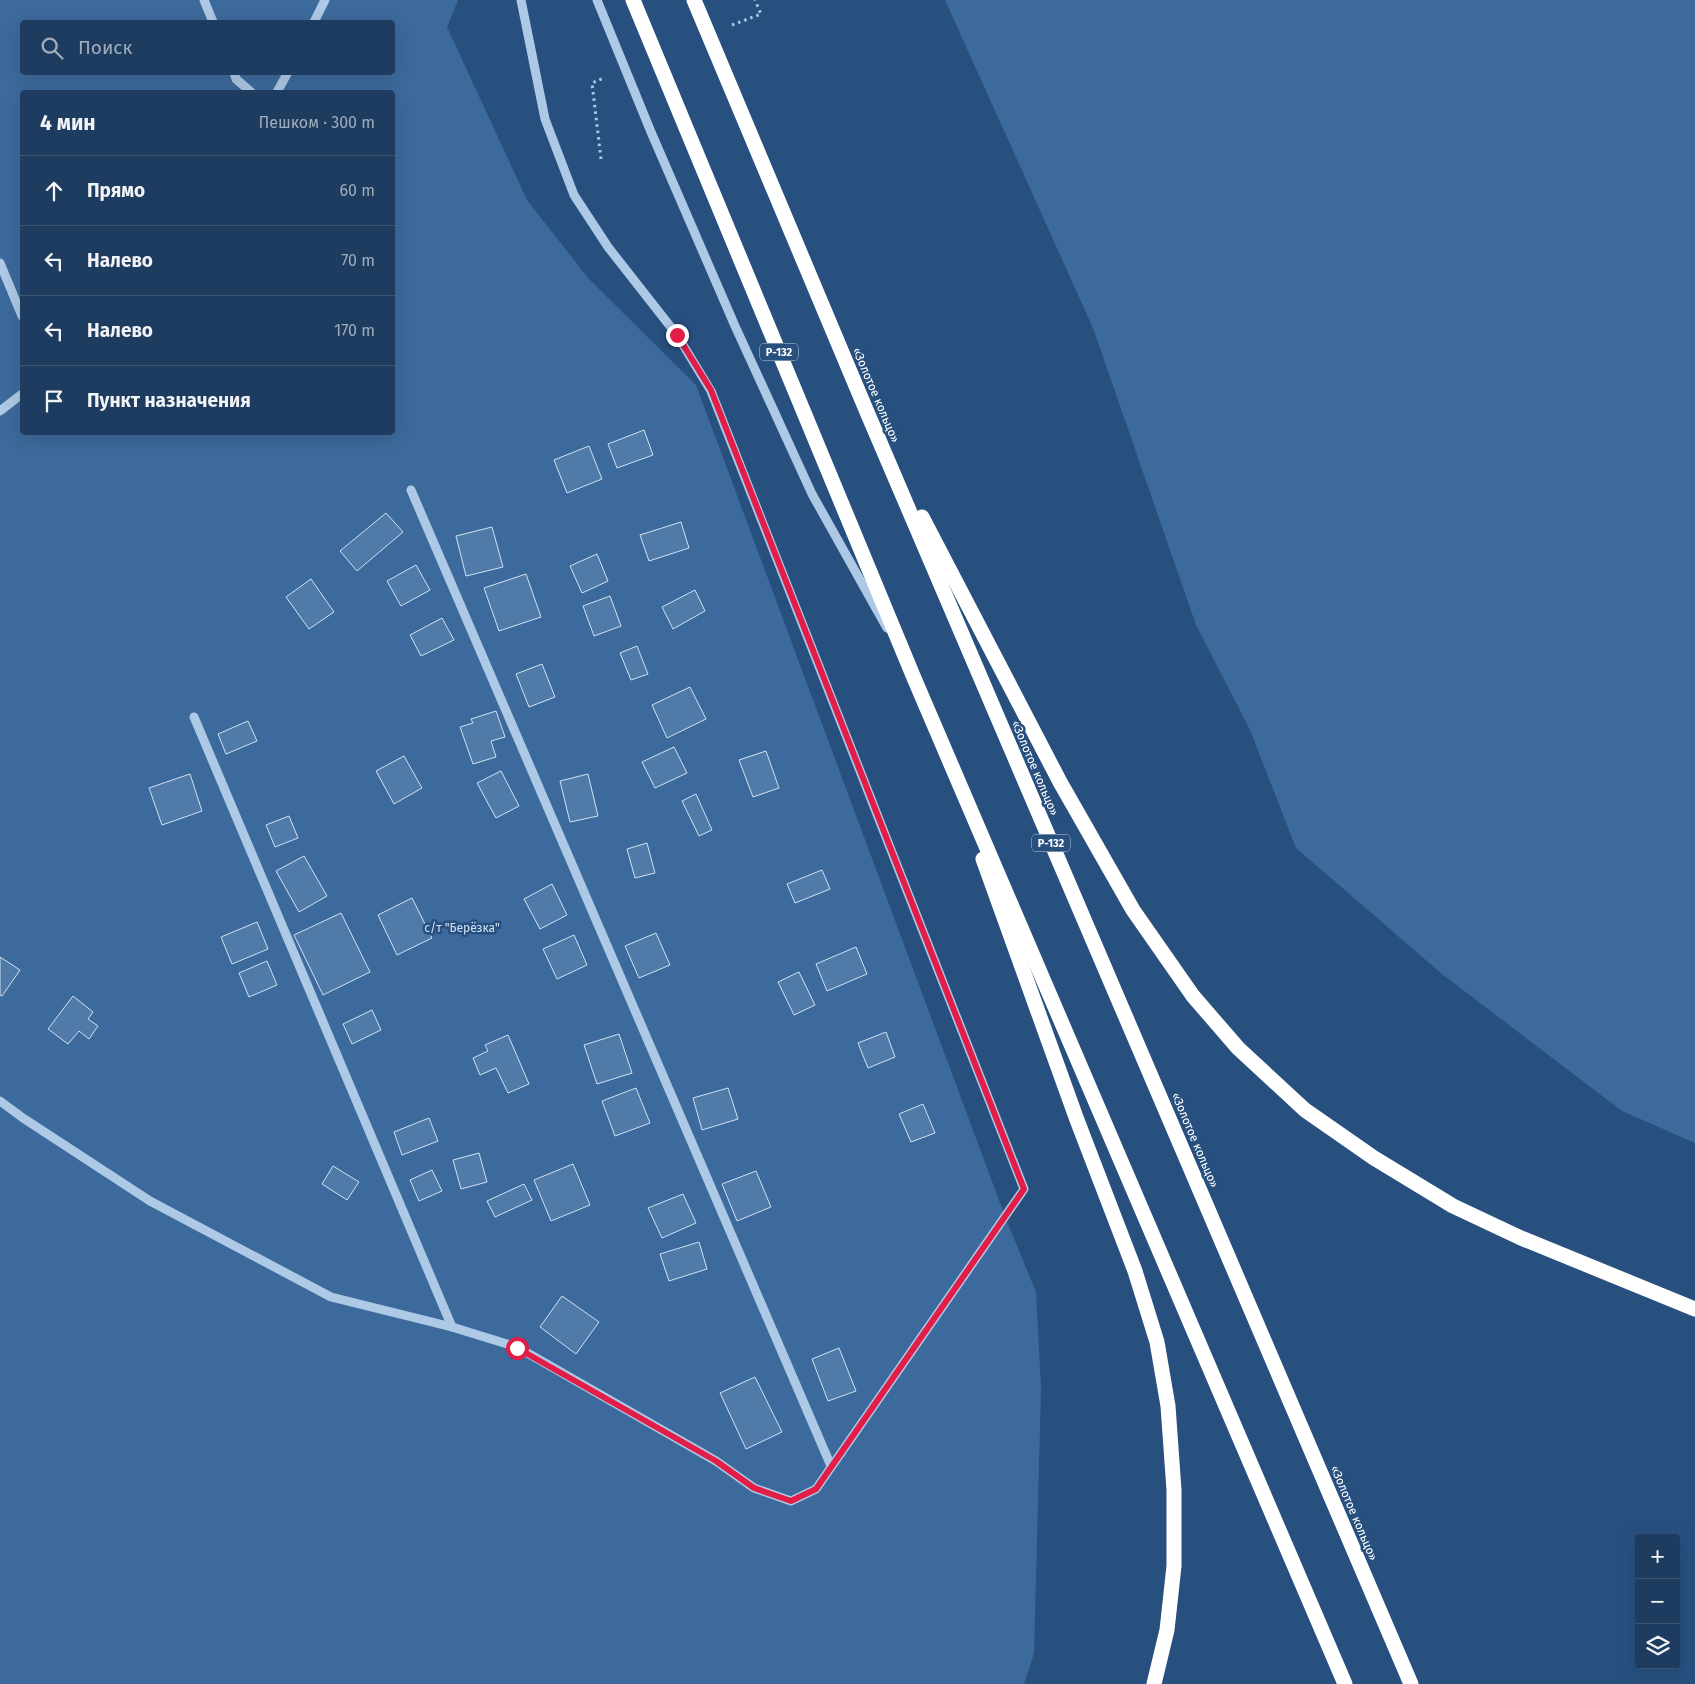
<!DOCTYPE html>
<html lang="ru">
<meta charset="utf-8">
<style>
body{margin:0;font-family:"Fira Sans",sans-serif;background:#264365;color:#f1f3f6}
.controls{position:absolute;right:15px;bottom:15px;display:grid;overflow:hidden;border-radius:5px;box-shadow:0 5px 20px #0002}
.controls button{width:45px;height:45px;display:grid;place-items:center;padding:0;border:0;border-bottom:1px solid #3c5674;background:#1e3c5f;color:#f1f3f6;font:25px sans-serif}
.stop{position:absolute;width:15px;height:15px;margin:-11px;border:4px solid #e11d48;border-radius:50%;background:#fff}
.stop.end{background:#e11d48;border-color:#fff;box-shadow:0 1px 5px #0008}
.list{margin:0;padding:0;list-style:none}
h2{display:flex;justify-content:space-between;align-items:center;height:65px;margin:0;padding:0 20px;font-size:21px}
h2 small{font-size:16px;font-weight:400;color:#a1adbd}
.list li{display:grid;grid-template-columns:32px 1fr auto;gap:15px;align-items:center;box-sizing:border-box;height:70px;padding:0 20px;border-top:1px solid #3c5674}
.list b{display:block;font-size:19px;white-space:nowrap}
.list em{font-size:16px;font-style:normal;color:#a1adbd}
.icon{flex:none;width:28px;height:28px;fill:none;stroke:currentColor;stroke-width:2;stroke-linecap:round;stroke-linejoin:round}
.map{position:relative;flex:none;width:1695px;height:1684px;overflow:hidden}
.search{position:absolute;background:#1e3c5f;box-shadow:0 5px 20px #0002;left:20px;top:20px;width:375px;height:55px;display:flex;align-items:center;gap:12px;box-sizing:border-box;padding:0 18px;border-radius:5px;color:#a1adbd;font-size:19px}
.panel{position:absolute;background:#1e3c5f;box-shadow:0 5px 20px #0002;left:20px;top:90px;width:375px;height:345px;border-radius:5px}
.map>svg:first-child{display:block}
.green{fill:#3c6a9c;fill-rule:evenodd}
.building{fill:#507aa7;stroke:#d1e2f4}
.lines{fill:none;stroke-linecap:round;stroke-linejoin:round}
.path{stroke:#aec9e5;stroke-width:3;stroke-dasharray:2.5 4;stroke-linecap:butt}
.minor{stroke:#aec9e5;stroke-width:9}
.highway{stroke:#fff;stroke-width:15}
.route{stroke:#e11d48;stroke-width:6}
.labels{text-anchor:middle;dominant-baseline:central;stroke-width:5;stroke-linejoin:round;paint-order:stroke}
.shield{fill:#28507f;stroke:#becad9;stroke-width:1}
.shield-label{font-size:11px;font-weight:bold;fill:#fff}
.street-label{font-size:12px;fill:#fff;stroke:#28507f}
.park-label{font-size:12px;fill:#d1e2f4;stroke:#28507f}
</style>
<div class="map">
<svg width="1695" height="1684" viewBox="0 0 1695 1684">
<rect width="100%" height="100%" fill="#28507f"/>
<g class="green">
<path d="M0 0H458L447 27 527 200 588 278 696 385 1006 1219 1036 1292 1041 1388 1034 1653 1024 1684H0ZM22 22H392V72H22ZM22 92H392V432H22Z"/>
<polygon points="945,0 1695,0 1695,1143 1622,1111 1442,974 1296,848 1250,730 1196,625 1093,328"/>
</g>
<g class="building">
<polygon points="644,430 653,455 617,468 608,444"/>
<polygon points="589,446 602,479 567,493 554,460"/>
<polygon points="386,513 403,532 357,571 340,551"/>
<polygon points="681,522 689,548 649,561 640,535"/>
<polygon points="492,527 503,567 466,576 456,536"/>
<polygon points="597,554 608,581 582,593 570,566"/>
<polygon points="416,565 430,590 401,606 387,581"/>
<polygon points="526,574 541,617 499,631 484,588"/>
<polygon points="311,579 334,612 309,629 286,597"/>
<polygon points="695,590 705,611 673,629 662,607"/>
<polygon points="610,596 621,626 594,636 583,606"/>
<polygon points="442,618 454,640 421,656 410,635"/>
<polygon points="637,646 648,674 631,680 620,653"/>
<polygon points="542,664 555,697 529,707 516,674"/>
<polygon points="690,687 706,719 667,738 652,705"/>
<polygon points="496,711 505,737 491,741 496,757 473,764 460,727 473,723 471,719"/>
<polygon points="248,721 257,741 226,754 218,734"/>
<polygon points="674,747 687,773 655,788 642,762"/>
<polygon points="766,751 779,788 753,797 739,760"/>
<polygon points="404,756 422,788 394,804 376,771"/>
<polygon points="501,771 519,806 496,818 477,783"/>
<polygon points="190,774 202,811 162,825 149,788"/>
<polygon points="588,774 598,816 570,822 560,781"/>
<polygon points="696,794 712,830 699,836 682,801"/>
<polygon points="289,816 298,838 275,847 266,825"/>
<polygon points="647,843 655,873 635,878 627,849"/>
<polygon points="304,856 327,896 299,912 276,871"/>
<polygon points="822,870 830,889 795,903 787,884"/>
<polygon points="552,884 567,915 540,929 524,899"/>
<polygon points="412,898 432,938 397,955 378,915"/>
<polygon points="341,913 370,972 323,995 294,935"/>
<polygon points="257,922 268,949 232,964 221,937"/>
<polygon points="656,933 670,965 639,978 625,946"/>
<polygon points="574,935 587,965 557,979 543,949"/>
<polygon points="856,947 867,974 827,991 816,964"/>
<polygon points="0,957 20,970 2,996 0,995"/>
<polygon points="267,961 277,985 249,997 239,973"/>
<polygon points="799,972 815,1005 794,1015 778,982"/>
<polygon points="73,996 93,1012 88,1019 98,1026 89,1039 79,1031 68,1044 48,1029"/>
<polygon points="372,1010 381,1030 352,1044 343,1024"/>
<polygon points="886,1032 895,1057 868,1068 858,1043"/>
<polygon points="619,1034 632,1073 597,1084 584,1045"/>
<polygon points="508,1035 529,1084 508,1093 496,1068 480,1075 473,1058 488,1051 485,1045"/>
<polygon points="636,1088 650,1123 615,1136 602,1101"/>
<polygon points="728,1088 738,1119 702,1130 693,1098"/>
<polygon points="923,1104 935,1133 911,1142 899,1114"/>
<polygon points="429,1118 438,1141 402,1155 394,1132"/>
<polygon points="479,1153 487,1182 461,1189 453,1160"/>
<polygon points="573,1164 590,1205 551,1221 534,1180"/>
<polygon points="333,1166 359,1182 347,1200 322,1184"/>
<polygon points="432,1170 442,1191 419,1201 410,1180"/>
<polygon points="756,1171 771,1207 737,1221 722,1184"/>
<polygon points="524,1184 532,1200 495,1217 487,1201"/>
<polygon points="683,1194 696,1223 662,1238 648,1208"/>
<polygon points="699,1242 707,1269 669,1281 660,1254"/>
<polygon points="562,1296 599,1322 576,1354 540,1327"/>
<polygon points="839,1348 856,1391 828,1401 812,1359"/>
<polygon points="755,1377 782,1432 746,1449 720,1393"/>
</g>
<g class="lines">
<g class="path">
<polyline points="732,25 761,14 755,0"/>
<polyline points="601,159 592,83 604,78"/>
</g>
<g class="minor">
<polyline points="204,0 213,22"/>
<polyline points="597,0 651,132 735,326 812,494 887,628"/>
<polyline points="314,22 325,0"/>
<polyline points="234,72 236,79 251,92"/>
<polyline points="277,92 288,72"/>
<polyline points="0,263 22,316"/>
<polyline points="0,411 22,394"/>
<polyline points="411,490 831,1466"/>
<polyline points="194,717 452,1327"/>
<polyline points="0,1101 23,1118 150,1201 331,1297 452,1327 517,1347 716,1461 754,1488 791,1501 816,1489 1024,1189 711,391 677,335 608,247 574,195 545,119 521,0"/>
</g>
<g class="highway">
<polyline points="633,0 914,678 1345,1684"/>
<polyline points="694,0 867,412 1411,1684"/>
<polyline points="922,517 1060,782 1133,910 1193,996 1238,1048 1305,1110 1374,1158 1453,1206 1521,1238 1695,1309"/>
<polyline points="983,859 1077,1120 1135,1271 1157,1342 1168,1406 1174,1490 1174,1566 1167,1630 1154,1684"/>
</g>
</g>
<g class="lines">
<polyline class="route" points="517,1348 716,1461 754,1488 791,1501 816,1489 1024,1189 711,390 677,335"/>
</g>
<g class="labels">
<g class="shield">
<rect x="760" y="343.5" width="38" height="17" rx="4"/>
<rect x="1032" y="834.5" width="38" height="17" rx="4"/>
</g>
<g class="shield-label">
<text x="779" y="352">Р-132</text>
<text x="1051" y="843">Р-132</text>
</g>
<g class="street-label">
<text transform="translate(876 395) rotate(67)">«Золотое кольцо»</text>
<text transform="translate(1035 768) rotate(67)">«Золотое кольцо»</text>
<text transform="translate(1195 1140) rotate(67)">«Золотое кольцо»</text>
<text transform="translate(1354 1513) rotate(67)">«Золотое кольцо»</text>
</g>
<g class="park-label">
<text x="462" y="928">c/т "Берёзка"</text>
</g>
</g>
</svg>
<div class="controls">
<button>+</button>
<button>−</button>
<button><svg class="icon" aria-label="layers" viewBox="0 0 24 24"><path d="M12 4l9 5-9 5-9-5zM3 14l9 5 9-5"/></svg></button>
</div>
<div class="stop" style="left:517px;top:1348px"></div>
<div class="stop end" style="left:677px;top:335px"></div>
<div class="search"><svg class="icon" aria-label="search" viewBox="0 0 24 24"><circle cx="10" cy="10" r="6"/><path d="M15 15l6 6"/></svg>Поиск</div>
<section class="panel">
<h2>4 мин<small>Пешком · 300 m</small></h2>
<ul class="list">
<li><svg class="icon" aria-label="ahead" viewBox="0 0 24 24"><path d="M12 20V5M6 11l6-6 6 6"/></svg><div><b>Прямо</b></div><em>60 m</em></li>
<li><svg class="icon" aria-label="left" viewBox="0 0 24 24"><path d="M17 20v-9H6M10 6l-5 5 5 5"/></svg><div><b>Налево</b></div><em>70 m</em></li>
<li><svg class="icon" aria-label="left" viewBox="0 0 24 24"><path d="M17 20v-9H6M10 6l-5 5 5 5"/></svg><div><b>Налево</b></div><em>170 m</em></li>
<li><svg class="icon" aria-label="arrive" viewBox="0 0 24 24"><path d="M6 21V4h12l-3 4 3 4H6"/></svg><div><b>Пункт назначения</b></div></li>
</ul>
</section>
</div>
